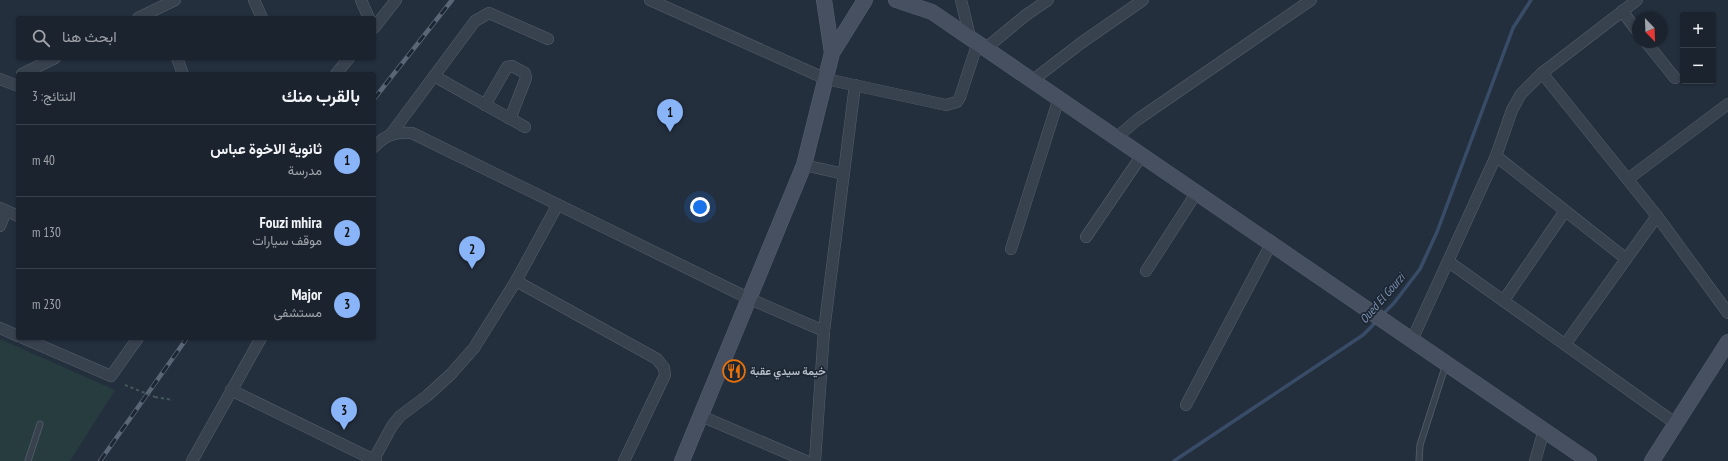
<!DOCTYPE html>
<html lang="ar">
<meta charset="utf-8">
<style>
body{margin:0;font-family:"PT Sans Narrow",Vazirmatn,sans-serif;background:#242b36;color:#f1f3f6;direction:rtl}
.controls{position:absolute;right:12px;top:12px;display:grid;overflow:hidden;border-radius:4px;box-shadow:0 1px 3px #0004}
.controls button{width:36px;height:36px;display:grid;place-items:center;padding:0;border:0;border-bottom:1px solid #39404a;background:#1b232e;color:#f1f3f6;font:20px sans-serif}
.compass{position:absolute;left:1632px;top:12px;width:36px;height:36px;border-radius:50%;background:#1b232e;box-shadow:0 1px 3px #0004;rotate:157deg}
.you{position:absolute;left:700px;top:207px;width:14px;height:14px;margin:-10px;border:3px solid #fff;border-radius:50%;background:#1a73e8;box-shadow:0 0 0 6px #1a73e833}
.badge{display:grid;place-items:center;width:26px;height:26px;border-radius:50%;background:#8ab4f8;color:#111;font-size:13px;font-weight:700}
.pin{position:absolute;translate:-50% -33px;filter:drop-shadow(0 1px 2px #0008)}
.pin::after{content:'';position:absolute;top:21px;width:14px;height:12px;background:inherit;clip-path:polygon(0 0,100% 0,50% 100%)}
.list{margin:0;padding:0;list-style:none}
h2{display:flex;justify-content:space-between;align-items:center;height:52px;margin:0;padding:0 16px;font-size:17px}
h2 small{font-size:13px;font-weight:400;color:#a0a4aa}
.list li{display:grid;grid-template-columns:26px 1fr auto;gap:12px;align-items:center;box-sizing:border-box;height:72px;padding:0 16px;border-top:1px solid #39404a}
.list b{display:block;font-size:15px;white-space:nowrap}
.list p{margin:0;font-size:13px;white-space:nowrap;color:#a0a4aa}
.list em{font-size:13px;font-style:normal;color:#a0a4aa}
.icon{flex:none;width:22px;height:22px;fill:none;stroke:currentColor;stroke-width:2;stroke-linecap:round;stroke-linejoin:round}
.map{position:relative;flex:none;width:1728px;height:461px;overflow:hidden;direction:ltr}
.search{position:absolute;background:#1b232e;box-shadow:0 1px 3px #0004;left:16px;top:16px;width:360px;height:44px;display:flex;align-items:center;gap:10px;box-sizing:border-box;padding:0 14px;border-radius:4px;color:#a0a4aa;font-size:15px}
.panel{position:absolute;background:#1b232e;box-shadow:0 1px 3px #0004;left:16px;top:72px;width:360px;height:268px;border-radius:4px;direction:rtl}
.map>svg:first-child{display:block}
.green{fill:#263c3f}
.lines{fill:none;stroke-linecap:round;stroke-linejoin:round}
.stream{stroke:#394c67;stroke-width:3.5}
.lane-casing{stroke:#565f6c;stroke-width:7}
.street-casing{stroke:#565f6c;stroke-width:12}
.secondary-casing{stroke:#565f6c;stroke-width:16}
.path{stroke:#44595c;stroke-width:2;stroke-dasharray:3 3;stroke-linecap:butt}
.lane{stroke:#38414e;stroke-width:5.5}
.street{stroke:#38414e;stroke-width:11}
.secondary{stroke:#465061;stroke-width:15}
.rail-casing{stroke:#5a6575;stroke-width:4.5}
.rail{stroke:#1d2633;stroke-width:3;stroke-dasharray:9;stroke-linecap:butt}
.path-bridge{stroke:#44595c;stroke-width:2;stroke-dasharray:3 3;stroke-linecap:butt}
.labels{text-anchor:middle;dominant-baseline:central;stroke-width:3.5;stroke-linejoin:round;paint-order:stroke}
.poi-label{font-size:11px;font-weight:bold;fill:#b4bcc9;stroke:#1d2633;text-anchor:start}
.water-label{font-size:12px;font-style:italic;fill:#7c92b1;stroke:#1d2633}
</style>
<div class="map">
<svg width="1728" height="461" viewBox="0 0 1728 461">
<rect width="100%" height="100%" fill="#242f3e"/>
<polygon class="green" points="0,339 115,390 70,461 0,461"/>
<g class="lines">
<g class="stream">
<polyline points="1382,315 1394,303 1420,269 1437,232 1513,28 1531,0"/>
<polyline points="1174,461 1363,335 1377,321"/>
</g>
<g class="lane-casing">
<g id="lane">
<polyline points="28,461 40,424"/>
<polyline points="1419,461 1420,445 1446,364"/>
</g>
</g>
<g class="street-casing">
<g id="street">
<polyline points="254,0 262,18"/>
<polyline points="361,0 369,18"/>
<polyline points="650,0 826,79 946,105 957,102 960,97 978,42"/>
<polyline points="961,0 970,37"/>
<polyline points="1622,11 1638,32"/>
<polyline points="138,18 175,0"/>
<polyline points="374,28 396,0"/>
<polyline points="1646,42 1675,78"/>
<polyline points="986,48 1026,15 1048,0"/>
<polyline points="177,58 183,74"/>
<polyline points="1542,73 1657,216 1728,313"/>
<polyline points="22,74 55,58"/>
<polyline points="336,74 349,58"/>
<polyline points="434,76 525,127"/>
<polyline points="0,79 18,86"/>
<polyline points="1033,80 1081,43 1143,0"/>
<polyline points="485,105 507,67 512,66 525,73 526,78 510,119"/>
<polyline points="391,134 475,21 489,13 548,39"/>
<polyline points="1116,138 1137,120 1311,0"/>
<path d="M374 147C386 134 396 132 412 133L750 299 824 331"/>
<polyline points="1496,156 1625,258"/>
<polyline points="804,165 844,174"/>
<polyline points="1628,179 1728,104"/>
<polyline points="0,208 18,216"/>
<polyline points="0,226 6,211"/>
<polyline points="1086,237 1142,155"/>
<polyline points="1011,249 1059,98"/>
<polyline points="1449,262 1675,423"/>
<polyline points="1146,271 1197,192"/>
<polyline points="516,281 657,359 664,368 665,375 624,461"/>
<polyline points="1504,300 1565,211"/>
<polyline points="0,328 18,336"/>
<polyline points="23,338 111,376 138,338"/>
<polyline points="1412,340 1496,156 1512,110 1521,94 1542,73 1637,0"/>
<polyline points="1566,343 1657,216"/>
<polyline points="231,390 376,461"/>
<polyline points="1186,405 1271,244"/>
<polyline points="701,416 806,461"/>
<polyline points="192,461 261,338"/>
<polyline points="373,461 392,426 400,416 427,396 451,374 474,348 516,281 557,206"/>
<polyline points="815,461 824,331 855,85"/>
<polyline points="1535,461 1544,430"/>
</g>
</g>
<g class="secondary-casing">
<g id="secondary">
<polyline points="824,0 832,53"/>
<polyline points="896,0 932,12 1589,461"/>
<polyline points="682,461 804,165 832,53 865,0"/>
<polyline points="1652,461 1728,342"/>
</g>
</g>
<polyline class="path" points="155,397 173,400"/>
<use href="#lane" class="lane"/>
<use href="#street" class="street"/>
<use href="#secondary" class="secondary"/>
<g class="rail-casing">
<g id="rail">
<polyline points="374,99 452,0"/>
<polyline points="100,461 187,338"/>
</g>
</g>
<use href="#rail" class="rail"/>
<polyline class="path-bridge" points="125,385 155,397"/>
</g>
<defs>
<g id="restaurant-ring" transform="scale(1.15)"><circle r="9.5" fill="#1d2633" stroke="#e8710a" stroke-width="1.5"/><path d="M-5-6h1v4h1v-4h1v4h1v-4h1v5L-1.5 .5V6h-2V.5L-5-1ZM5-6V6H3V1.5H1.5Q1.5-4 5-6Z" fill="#e8710a"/></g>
</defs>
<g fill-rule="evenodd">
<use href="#restaurant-ring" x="734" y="371"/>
</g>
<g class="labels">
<g class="poi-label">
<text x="750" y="371">خيمة سيدي عقبة</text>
</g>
<g class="water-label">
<text transform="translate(1382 298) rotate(-49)">Oued El Gourzi</text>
</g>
</g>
</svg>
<div class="controls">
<button>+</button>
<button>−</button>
</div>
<svg class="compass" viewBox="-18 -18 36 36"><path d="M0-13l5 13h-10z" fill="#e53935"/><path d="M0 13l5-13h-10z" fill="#a0a4aa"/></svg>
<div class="you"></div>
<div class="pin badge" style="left:670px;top:132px">1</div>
<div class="pin badge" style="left:472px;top:269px">2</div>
<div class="pin badge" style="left:344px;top:430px">3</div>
<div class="search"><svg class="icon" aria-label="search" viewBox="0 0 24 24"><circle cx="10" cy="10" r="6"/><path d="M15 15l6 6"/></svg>ابحث هنا</div>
<section class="panel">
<h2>بالقرب منك<small>النتائج: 3</small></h2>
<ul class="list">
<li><span class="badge">1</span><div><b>ثانوية الاخوة عباس</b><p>مدرسة</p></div><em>40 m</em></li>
<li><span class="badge">2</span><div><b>Fouzi mhira</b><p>موقف سيارات</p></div><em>130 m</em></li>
<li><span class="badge">3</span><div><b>Major</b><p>مستشفى</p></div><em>230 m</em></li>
</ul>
</section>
</div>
